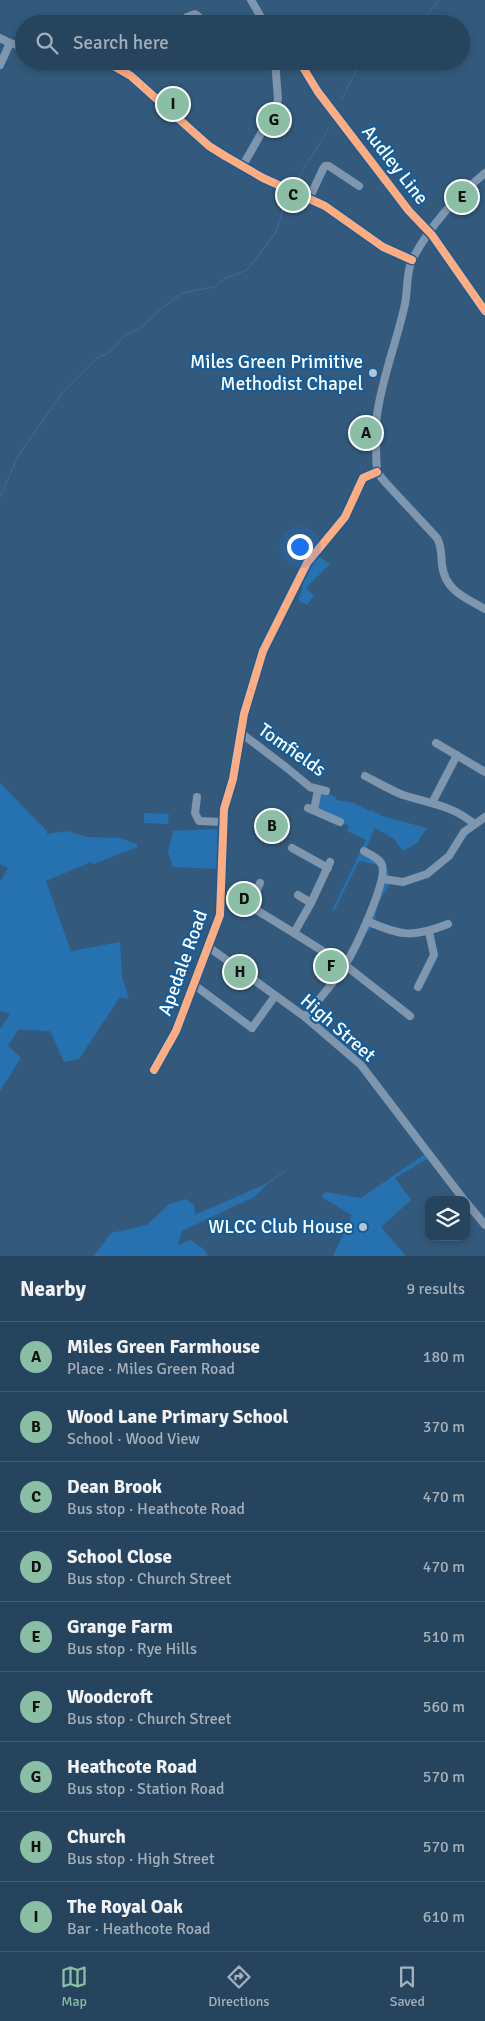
<!DOCTYPE html>
<meta charset="utf-8">
<style>
body{margin:0;font-family:Signika,sans-serif;background:#2e4b63;color:#f1f3f6}
.controls{position:absolute;right:15px;bottom:15px;display:grid;overflow:hidden;border-radius:10px;box-shadow:0 2px 8px #0003}
.controls button{width:45px;height:45px;display:grid;place-items:center;padding:0;border:0;border-bottom:1px solid #425c72;background:#26445d;color:#f1f3f6;font:25px sans-serif}
.you{position:absolute;left:299px;top:546px;width:18px;height:18px;margin:-12px;border:4px solid #fff;border-radius:50%;background:#1a73e8;box-shadow:0 0 0 8px #1a73e833}
.badge{display:grid;place-items:center;width:32px;height:32px;border-radius:50%;background:#8abfa5;color:#111;font-size:16px;font-weight:700}
.pin{position:absolute;translate:-50% -50%;border:2px solid #fff;box-shadow:0 1px 5px #0006}
.list{margin:0;padding:0;list-style:none}
h2{display:flex;justify-content:space-between;align-items:center;height:65px;margin:0;padding:0 20px;font-size:21px}
h2 small{font-size:16px;font-weight:400;color:#a4b0bc}
.list li{display:grid;grid-template-columns:32px 1fr auto;gap:15px;align-items:center;box-sizing:border-box;height:70px;padding:0 20px;border-top:1px solid #425c72}
.list b{display:block;font-size:19px;white-space:nowrap}
.list p{margin:0;font-size:16px;white-space:nowrap;color:#a4b0bc}
.list em{font-size:16px;font-style:normal;color:#a4b0bc}
.icon{flex:none;width:28px;height:28px;fill:none;stroke:currentColor;stroke-width:2;stroke-linecap:round;stroke-linejoin:round}
.map{position:relative;flex:none;width:485px;height:1256px;overflow:hidden}
.search{position:absolute;background:#26445d;box-shadow:0 2px 8px #0003;left:15px;right:15px;top:15px;height:55px;display:flex;align-items:center;gap:12px;box-sizing:border-box;padding:0 18px;border-radius:28px;color:#a4b0bc;font-size:19px}
.sheet{height:695px;background:#26445d}
nav{display:flex;justify-content:space-around;align-items:center;box-sizing:border-box;height:70px;border-top:1px solid #425c72;background:#26445d;font-size:14px;color:#a4b0bc}
nav a{display:grid;justify-items:center;gap:2px}
nav .on{color:#8abfa5}
.map>svg:first-child{display:block}
.green{fill:#2671af}
.lines{fill:none;stroke-linecap:round;stroke-linejoin:round}
.stream{stroke:#3b6d98;stroke-width:1}
.minor{stroke:#7e96ae;stroke-width:8}
.cycleway-casing{stroke:#155c9a;stroke-width:11}
.cycleway{stroke:#ffac80;stroke-width:8}
.poi-dot{fill:#b8c5d1;stroke:#155c9a;stroke-width:2}
.labels{text-anchor:middle;dominant-baseline:central;stroke-width:4.5;stroke-linejoin:round;paint-order:stroke}
.street-label{font-size:19px;fill:#fff;stroke:#155c9a}
.poi-label{font-size:19px;fill:#fff;stroke:#155c9a;text-anchor:end}
</style>
<div class="map">
<svg width="485" height="1256" viewBox="0 0 485 1256">
<rect width="100%" height="100%" fill="#335a7c"/>
<g class="green">
<polygon points="317,555 330,564 306,588 314,596 307,605 298,600 303,588 299,586 305,572"/>
<polygon points="0,783 47,831 47,834 68,831 87,837 120,838 137,844 137,847 94,864 91,862 46,881 71,951 120,942 122,976 129,999 120,997 79,1059 64,1062 50,1031 18,1030 8,1046 21,1058 0,1091 0,1029 10,1014 0,1011 0,882 8,868 0,864"/>
<path d="M318 790 336 797V800L354 803 369 811 372 810 382 816 427 828 417 843 403 851 394 839 375 828 365 851 379 860 381 856 385 860 390 880H393C383 894 373 907 376 925L366 933 349 969 345 965 367 921 383 866 359 861 334 911H332L366 840 347 831 349 826 314 810Z"/>
<polygon points="144,813 169,814 168,824 144,823"/>
<polygon points="218,829 221,833 219,869 173,867 168,852 173,831"/>
<polygon points="425,1154 429,1158 395,1178 411,1200 381,1227 406,1256 333,1256 352,1215 321,1197 325,1192 361,1198"/>
<polygon points="270,1182 254,1197 182,1231 178,1245 191,1240 205,1250 208,1256 94,1256 111,1233 147,1225 169,1204 186,1199 194,1205 195,1215"/>
</g>
<g class="lines">
<g class="stream">
<polyline points="394,24 427,15 439,0"/>
<polyline points="342,99 361,61"/>
<path d="M296 186C302 164 320 148 329 127"/>
<polyline points="0,497 18,456 62,393 97,358 110,352 125,335 138,330 161,309 182,293 214,287 224,279 247,270 275,234 287,197"/>
<polyline points="128,1256 149,1239 179,1222 194,1220 250,1196 285,1171"/>
</g>
<g class="minor">
<polyline points="251,0 265,24"/>
<polyline points="182,24 187,17 195,14 208,24"/>
<polyline points="0,38 10,43 24,47"/>
<polyline points="105,61 131,76 209,146 225,156 263,178 325,206 383,247 412,260"/>
<polyline points="0,65 10,43"/>
<polyline points="242,167 276,107 278,99 275,61"/>
<polyline points="309,199 323,169 325,166 329,166 359,186"/>
<path d="M377 472C376 453 375 434 377 415 382 378 397 341 405 304 408 290 406 273 412 260 429 227 457 196 485 173"/>
<path d="M377 472 385 482 437 538C442 547 441 555 442 565 445 591 466 598 485 609"/>
<polyline points="241,733 287,768 310,787 326,791"/>
<polyline points="436,743 485,772"/>
<path d="M365 776C377 782 390 790 403 795 428 803 454 806 474 824"/>
<polyline points="197,797 195,813 199,821 223,822"/>
<polyline points="432,803 457,755"/>
<polyline points="308,808 340,822"/>
<polyline points="314,810 318,790"/>
<polyline points="292,848 328,868"/>
<polyline points="383,879 403,882 427,874 449,856 464,832 485,817"/>
<polyline points="298,895 311,903"/>
<polyline points="221,899 250,906 294,933 345,965 410,1016"/>
<polyline points="250,906 260,883"/>
<path d="M367 921C401 936 413 938 448 924"/>
<polyline points="294,933 311,903 330,862"/>
<polyline points="209,944 210,948 305,1017 361,1065 464,1200"/>
<polyline points="193,984 252,1028 275,996"/>
<polyline points="418,987 434,955 429,932"/>
<path d="M305 1017C318 1000 334 983 345 965 355 949 388 881 382 865 379 858 371 855 364 851"/>
<polyline points="154,1070 176,1031 220,915 224,809 233,779 244,714 263,651 307,563 345,517 363,478 377,472"/>
<polyline points="466,1202 485,1225"/>
</g>
<g class="cycleway-casing">
<g id="cycleway">
<polyline points="105,61 131,76 209,146 225,156 263,178 325,206 383,247 412,260"/>
<polyline points="299,61 318,92 409,211 432,235 485,311"/>
<polyline points="154,1070 176,1031 220,915 224,809 233,779 244,714 263,651 307,563 345,517 363,478 377,472"/>
</g>
</g>
<use href="#cycleway" class="cycleway"/>
</g>
<g class="poi-dot">
<circle cx="373" cy="373" r="5"/>
<circle cx="363" cy="1227" r="5"/>
</g>
<g class="labels">
<g class="street-label">
<text transform="translate(395 165) rotate(52)">Audley Line</text>
<text transform="translate(292 750) rotate(35)">Tomfields</text>
<text transform="translate(183 963) rotate(-70)">Apedale Road</text>
<text transform="translate(338 1028) rotate(41)">High Street</text>
</g>
<g class="poi-label">
<text x="363" y="362">Miles Green Primitive<tspan x="363" dy="22">Methodist Chapel</tspan></text>
<text x="353" y="1227">WLCC Club House</text>
</g>
</g>
</svg>
<div class="controls">
<button><svg class="icon" aria-label="layers" viewBox="0 0 24 24"><path d="M12 4l9 5-9 5-9-5zM3 14l9 5 9-5"/></svg></button>
</div>
<div class="you"></div>
<div class="pin badge" style="left:366px;top:433px">A</div>
<div class="pin badge" style="left:272px;top:826px">B</div>
<div class="pin badge" style="left:293px;top:195px">C</div>
<div class="pin badge" style="left:244px;top:899px">D</div>
<div class="pin badge" style="left:462px;top:197px">E</div>
<div class="pin badge" style="left:331px;top:966px">F</div>
<div class="pin badge" style="left:274px;top:120px">G</div>
<div class="pin badge" style="left:240px;top:972px">H</div>
<div class="pin badge" style="left:173px;top:104px">I</div>
<div class="search"><svg class="icon" aria-label="search" viewBox="0 0 24 24"><circle cx="10" cy="10" r="6"/><path d="M15 15l6 6"/></svg>Search here</div>
</div>
<section class="sheet">
<h2>Nearby<small>9 results</small></h2>
<ul class="list">
<li><span class="badge">A</span><div><b>Miles Green Farmhouse</b><p>Place · Miles Green Road</p></div><em>180 m</em></li>
<li><span class="badge">B</span><div><b>Wood Lane Primary School</b><p>School · Wood View</p></div><em>370 m</em></li>
<li><span class="badge">C</span><div><b>Dean Brook</b><p>Bus stop · Heathcote Road</p></div><em>470 m</em></li>
<li><span class="badge">D</span><div><b>School Close</b><p>Bus stop · Church Street</p></div><em>470 m</em></li>
<li><span class="badge">E</span><div><b>Grange Farm</b><p>Bus stop · Rye Hills</p></div><em>510 m</em></li>
<li><span class="badge">F</span><div><b>Woodcroft</b><p>Bus stop · Church Street</p></div><em>560 m</em></li>
<li><span class="badge">G</span><div><b>Heathcote Road</b><p>Bus stop · Station Road</p></div><em>570 m</em></li>
<li><span class="badge">H</span><div><b>Church</b><p>Bus stop · High Street</p></div><em>570 m</em></li>
<li><span class="badge">I</span><div><b>The Royal Oak</b><p>Bar · Heathcote Road</p></div><em>610 m</em></li>
</ul>
</section>
<nav>
<a class="on"><svg class="icon" aria-label="map" viewBox="0 0 24 24"><path d="M3 6l6-2 6 2 6-2v14l-6 2-6-2-6 2zM9 4v14M15 6v14"/></svg>Map</a>
<a><svg class="icon" aria-label="directions" viewBox="0 0 24 24"><path d="M12 3l9 9-9 9-9-9zM9 14v-3h6M13 9l2 2-2 2"/></svg>Directions</a>
<a><svg class="icon" aria-label="saved" viewBox="0 0 24 24"><path d="M7 4h10v16l-5-4-5 4z"/></svg>Saved</a>
</nav>
